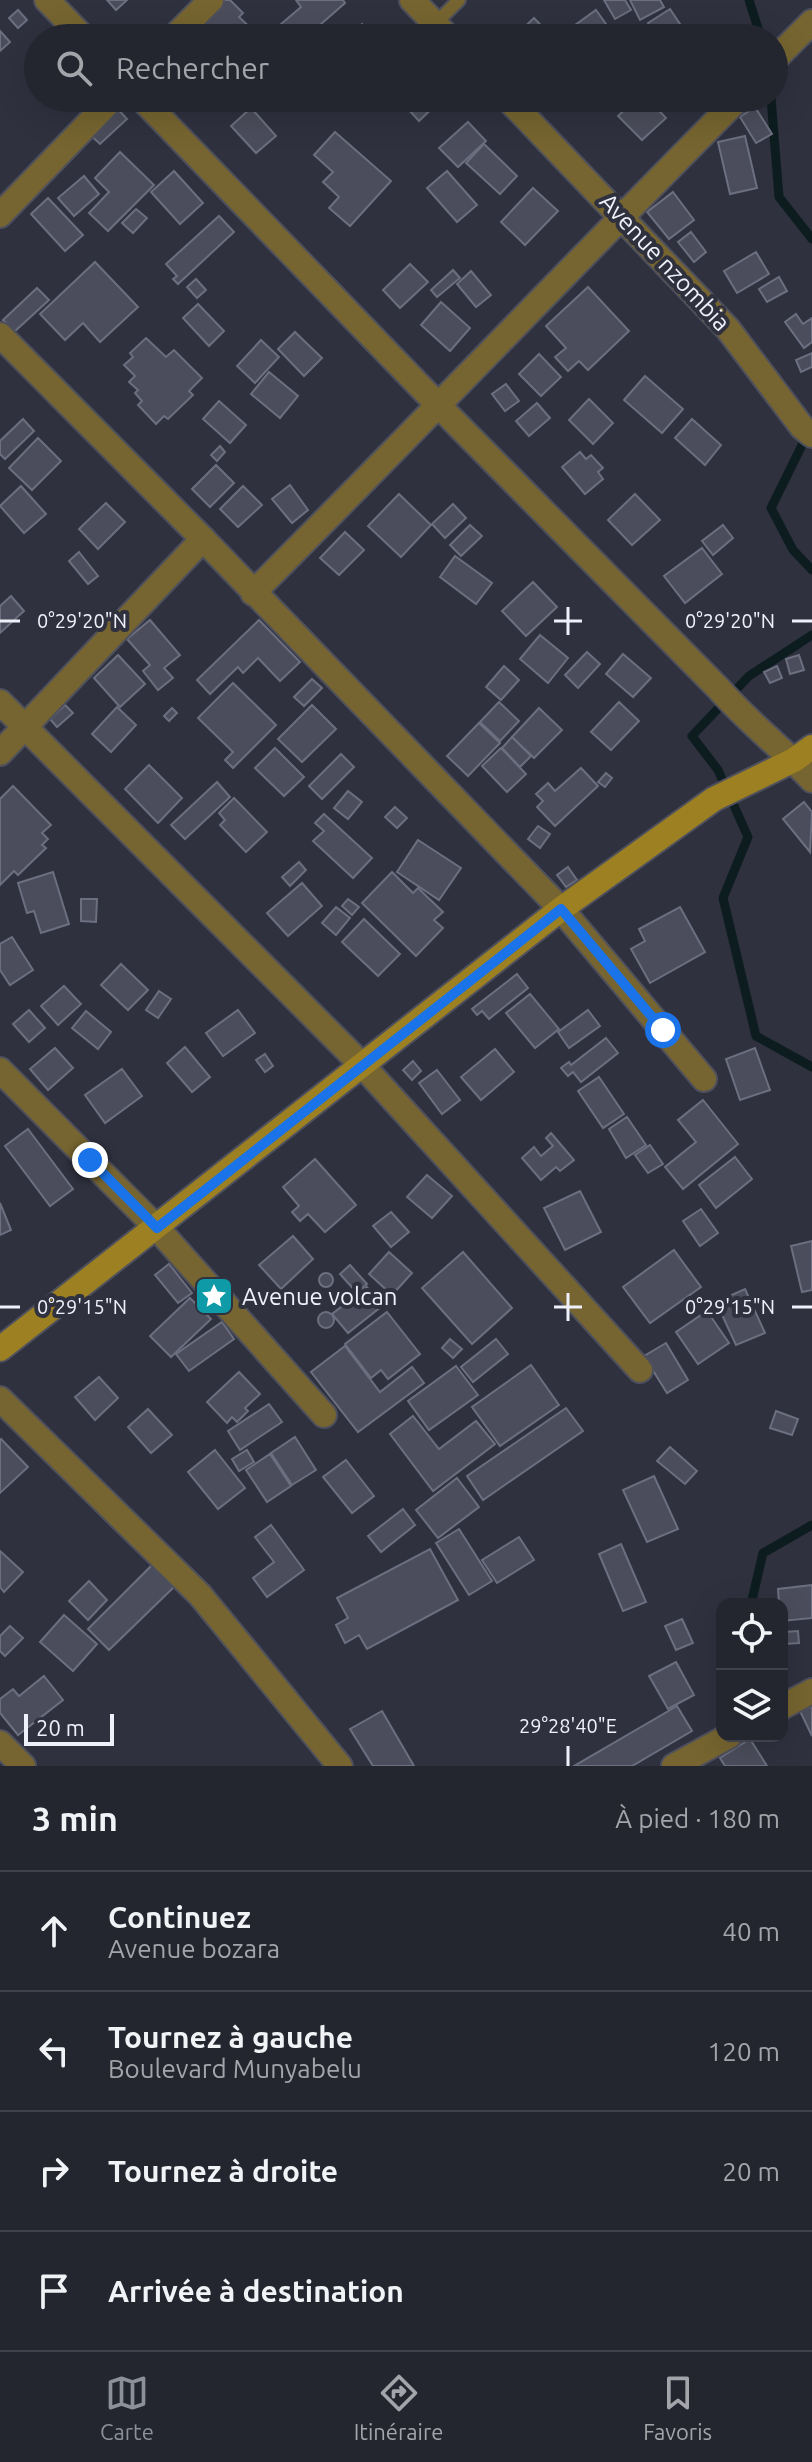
<!DOCTYPE html>
<html lang="fr">
<meta charset="utf-8">
<style>
body{margin:0;font-family:Ubuntu,sans-serif;background:#2f313b;color:#f1f3f6}
.controls{position:absolute;right:24px;bottom:24px;display:grid;overflow:hidden;border-radius:16px;box-shadow:0 8px 32px #0002}
.controls button{width:72px;height:72px;display:grid;place-items:center;padding:0;border:0;border-bottom:2px solid #40424b;background:#23252f;color:#f1f3f6;font:40px sans-serif}
.scale{position:absolute;left:24px;bottom:20px;width:90px;box-sizing:border-box;padding-left:8px;border:4px solid #eff1fa;border-top:0;font-size:22px;line-height:28px;white-space:nowrap;color:#eff1fa;-webkit-text-stroke:6px #2f313f;paint-order:stroke}
.stop{position:absolute;width:24px;height:24px;margin:-18px;border:6px solid #1a73e8;border-radius:50%;background:#fff}
.stop.end{background:#1a73e8;border-color:#fff;box-shadow:0 2px 8px #0008}
.list{margin:0;padding:0;list-style:none}
h2{display:flex;justify-content:space-between;align-items:center;height:104px;margin:0;padding:0 32px;font-size:34px}
h2 small{font-size:26px;font-weight:400;color:#a3a5aa}
.list li{display:grid;grid-template-columns:52px 1fr auto;gap:24px;align-items:center;box-sizing:border-box;height:120px;padding:0 32px;border-top:2px solid #40424b}
.list b{display:block;font-size:30px;white-space:nowrap}
.list p{margin:0;font-size:26px;white-space:nowrap;color:#a3a5aa}
.list em{font-size:26px;font-style:normal;color:#a3a5aa}
.icon{flex:none;width:44px;height:44px;fill:none;stroke:currentColor;stroke-width:2;stroke-linecap:round;stroke-linejoin:round}
.map{position:relative;flex:none;width:812px;height:1766px;overflow:hidden}
.search{position:absolute;background:#23252f;box-shadow:0 8px 32px #0002;left:24px;right:24px;top:24px;height:88px;display:flex;align-items:center;gap:20px;box-sizing:border-box;padding:0 28px;border-radius:44px;color:#a3a5aa;font-size:30px}
.sheet{height:584px;background:#23252f}
nav{display:flex;justify-content:space-around;align-items:center;box-sizing:border-box;height:112px;border-top:2px solid #40424b;background:#23252f;font-size:22px;color:#a3a5aa}
nav a{display:grid;justify-items:center;gap:4px}
nav .on{color:#8c9099}
.map>svg:first-child{display:block}
.lines{fill:none;stroke-linecap:round;stroke-linejoin:round}
.stream{stroke:#0d1c1f;stroke-width:9}
.building{fill:#4b4d5c;stroke:#6c6f7f;stroke-width:2}
.lane-casing{stroke:#4e505d;stroke-width:16}
.street-casing{stroke:#4e505d;stroke-width:28}
.secondary-casing{stroke:#4e505d;stroke-width:28}
.lane{stroke:#766530;stroke-width:12}
.street{stroke:#766530;stroke-width:24}
.secondary{stroke:#9c8022;stroke-width:24}
.route{stroke:#1a73e8;stroke-width:10}
.ticks{fill:none;stroke:#eff1fa;stroke-width:3}
.labels{text-anchor:middle;dominant-baseline:central;stroke-width:8;stroke-linejoin:round;paint-order:stroke}
.street-label{font-size:24px;fill:#eff1fa;stroke:#2f313f}
.poi-label{font-size:24px;fill:#eff1fa;stroke:#2f313f;text-anchor:start}
.ticks-label{font-size:20px;text-anchor:middle;fill:#eff1fa;stroke:#2f313f;stroke-width:8;stroke-linejoin:round;paint-order:stroke}
</style>
<div class="map">
<svg width="812" height="1766" viewBox="0 0 812 1766">
<rect width="100%" height="100%" fill="#2f313f"/>
<g class="lines">
<g class="stream">
<polyline points="749,0 761,38"/>
<polyline points="771,98 779,197 812,239"/>
<polyline points="807,435 771,508 793,550 812,570"/>
<polyline points="812,635 749,676 692,736 718,770 748,837 723,898 756,1036 812,1067"/>
<polyline points="751,1604 763,1553 812,1525"/>
</g>
</g>
<g class="building">
<polygon points="107,0 127,0 116,10"/>
<polygon points="220,0 230,0 243,13 239,17 256,33 251,38 211,38 196,23"/>
<polygon points="296,0 343,0 345,3 305,38 294,38 281,24 301,7"/>
<polygon points="604,0 625,0 631,10 615,19"/>
<polygon points="630,0 660,0 664,7 640,20"/>
<polygon points="670,9 680,24 658,38 648,23"/>
<polygon points="18,10 27,20 18,28 9,18"/>
<polygon points="596,10 616,38 557,38"/>
<polygon points="534,18 551,36 549,38 513,38"/>
<polygon points="362,24 380,38 351,38"/>
<polygon points="682,30 687,38 670,38"/>
<polygon points="0,31 10,42 0,51"/>
<polygon points="257,98 274,98 264,106"/>
<polygon points="335,98 356,98 348,108"/>
<polygon points="398,98 435,98 439,102 419,121"/>
<polygon points="637,98 647,98 666,118 642,140 618,116"/>
<polygon points="115,106 127,119 100,144 88,133"/>
<polygon points="755,107 772,134 756,143 740,117"/>
<polygon points="251,108 276,136 256,153 231,126"/>
<polygon points="468,122 486,141 458,167 439,148"/>
<polygon points="335,132 391,181 350,226 329,208 339,197 323,182 333,172 314,155"/>
<polygon points="745,136 757,188 730,194 718,142"/>
<polygon points="484,144 517,176 500,194 466,163"/>
<polygon points="120,152 154,185 108,231 89,213 109,192 95,178"/>
<polygon points="174,171 203,203 180,224 151,192"/>
<polygon points="447,171 477,205 457,222 427,188"/>
<polygon points="84,176 99,194 74,216 58,198"/>
<polygon points="533,188 558,211 525,245 501,222"/>
<polygon points="673,192 694,220 669,239 647,212"/>
<polygon points="48,198 83,235 65,251 31,214"/>
<polygon points="136,209 147,218 133,233 122,223"/>
<polygon points="219,216 234,232 178,284 173,279 177,276 166,264"/>
<polygon points="691,232 706,252 694,262 678,242"/>
<polygon points="756,252 769,274 737,293 724,271"/>
<polygon points="95,262 138,307 100,342 83,323 65,340 40,314"/>
<polygon points="410,264 428,282 400,308 383,290"/>
<polygon points="453,270 460,278 437,297 431,290"/>
<polygon points="471,271 491,295 476,307 457,284"/>
<polygon points="779,277 787,291 767,302 759,289"/>
<polygon points="196,279 206,290 197,298 187,287"/>
<polygon points="588,287 629,331 588,370 579,361 568,371 555,357 566,348 546,326"/>
<polygon points="37,288 49,300 14,332 3,320"/>
<polygon points="441,302 470,328 450,351 421,325"/>
<polygon points="198,304 224,331 209,346 183,318"/>
<polygon points="796,314 803,324 812,318 812,342 804,348 785,322"/>
<polygon points="295,332 322,358 304,376 278,349"/>
<polygon points="146,338 166,357 174,350 202,378 189,391 193,395 168,419 164,416 156,424 138,405 142,401 135,393 138,390 129,382 135,376 124,365 133,357 130,353"/>
<polygon points="261,340 279,357 255,383 237,366"/>
<polygon points="812,353 812,367 801,372 796,360"/>
<polygon points="539,354 561,377 541,396 519,374"/>
<polygon points="269,372 298,396 280,418 251,394"/>
<polygon points="645,376 683,409 662,433 624,400"/>
<polygon points="506,384 519,401 505,411 492,394"/>
<polygon points="589,399 613,423 593,444 569,420"/>
<polygon points="219,401 246,425 230,443 203,419"/>
<polygon points="537,403 550,418 529,436 516,421"/>
<polygon points="23,419 34,431 5,459 0,454 0,441"/>
<polygon points="692,419 721,445 705,465 675,438"/>
<polygon points="38,438 61,461 32,490 9,468"/>
<polygon points="220,446 225,452 217,461 211,455"/>
<polygon points="580,452 586,459 591,455 603,468 598,472 603,479 585,494 562,467"/>
<polygon points="216,465 234,483 210,507 192,489"/>
<polygon points="290,485 308,510 292,523 272,499"/>
<polygon points="21,486 46,514 24,533 0,506"/>
<polygon points="243,486 262,505 238,527 220,509"/>
<polygon points="399,494 431,525 401,557 368,526"/>
<polygon points="635,494 660,520 632,545 608,520"/>
<polygon points="106,503 125,522 98,549 79,529"/>
<polygon points="453,504 466,518 445,538 432,524"/>
<polygon points="470,525 482,536 461,556 450,545"/>
<polygon points="723,525 733,538 713,555 702,541"/>
<polygon points="345,532 364,550 339,575 320,558"/>
<polygon points="702,548 722,574 685,603 664,576"/>
<polygon points="79,552 98,576 88,584 69,561"/>
<polygon points="455,556 492,583 476,604 440,577"/>
<polygon points="533,582 557,607 526,636 502,611"/>
<polygon points="11,596 24,611 0,633 0,606"/>
<polygon points="150,620 180,655 164,668 173,678 158,690 143,671 150,665 127,639"/>
<polygon points="259,620 300,662 280,681 258,658 243,673 238,667 210,694 197,680"/>
<polygon points="540,635 568,658 548,683 520,659"/>
<polygon points="587,652 600,664 578,688 565,675"/>
<polygon points="623,654 651,678 633,697 606,674"/>
<polygon points="118,655 145,684 120,707 94,678"/>
<polygon points="799,655 804,670 790,674 786,659"/>
<polygon points="504,666 519,680 501,700 486,687"/>
<polygon points="777,666 782,678 770,683 764,672"/>
<polygon points="312,679 322,688 304,706 294,697"/>
<polygon points="233,683 276,725 233,768 225,760 233,752 198,718"/>
<polygon points="499,702 519,721 500,741 480,722"/>
<polygon points="619,702 639,721 611,750 591,732"/>
<polygon points="65,705 73,713 57,727 50,719"/>
<polygon points="312,705 336,729 302,762 278,739"/>
<polygon points="117,707 136,725 111,752 92,734"/>
<polygon points="172,708 177,713 169,721 164,716"/>
<polygon points="539,708 562,730 534,758 512,737"/>
<polygon points="479,723 500,743 468,776 447,756"/>
<polygon points="512,737 531,756 520,767 502,748"/>
<polygon points="275,748 304,777 284,796 255,768"/>
<polygon points="501,748 526,774 507,792 482,766"/>
<polygon points="341,754 354,767 322,799 309,786"/>
<polygon points="149,765 182,798 158,823 125,789"/>
<polygon points="581,768 598,786 555,826 537,807 543,801 536,794 548,783 555,791"/>
<polygon points="606,773 612,778 605,787 598,782"/>
<polygon points="217,782 230,797 185,839 171,825"/>
<polygon points="13,786 51,825 42,833 48,839 42,845 46,848 18,875 14,871 0,885 0,799"/>
<polygon points="348,791 362,802 348,819 334,808"/>
<polygon points="234,798 267,832 246,852 220,825 225,820 219,813"/>
<polygon points="804,802 812,812 810,852 783,819"/>
<polygon points="395,807 407,818 397,828 385,817"/>
<polygon points="324,814 372,858 353,878 313,841 324,831 315,823"/>
<polygon points="538,826 550,834 540,848 528,839"/>
<polygon points="418,840 461,868 439,900 397,872"/>
<polygon points="299,862 306,870 290,886 282,877"/>
<polygon points="568,867 577,880 566,887 557,875"/>
<polygon points="53,872 69,924 41,933 34,911 27,913 18,883"/>
<polygon points="392,872 413,893 418,888 443,912 434,920 443,928 416,956 362,903"/>
<polygon points="302,883 322,906 288,936 267,913"/>
<polygon points="81,899 97,899 96,922 81,921"/>
<polygon points="348,899 359,907 352,915 342,906"/>
<polygon points="336,907 350,918 336,935 322,923"/>
<polygon points="680,907 705,952 650,983 631,949 645,941 639,929"/>
<polygon points="364,919 400,954 378,976 342,942"/>
<polygon points="12,937 33,970 10,985 0,970 0,944"/>
<polygon points="121,964 148,990 128,1010 101,985"/>
<polygon points="517,974 528,988 489,1019 482,1011 477,1015 472,1009"/>
<polygon points="64,986 81,1004 58,1025 41,1006"/>
<polygon points="159,991 171,999 158,1018 146,1010"/>
<polygon points="530,994 559,1029 535,1048 506,1013"/>
<polygon points="29,1010 45,1028 29,1042 13,1024"/>
<polygon points="238,1010 255,1033 223,1056 206,1033"/>
<polygon points="588,1010 600,1026 569,1048 558,1032"/>
<polygon points="86,1011 111,1032 98,1049 72,1028"/>
<polygon points="606,1038 618,1053 581,1082 573,1072 568,1076 561,1068 569,1062 571,1065"/>
<polygon points="185,1047 210,1077 192,1092 167,1063"/>
<polygon points="55,1048 73,1068 48,1090 30,1069"/>
<polygon points="755,1048 770,1090 740,1100 726,1059"/>
<polygon points="495,1049 514,1072 481,1100 461,1077"/>
<polygon points="265,1054 273,1066 265,1072 256,1060"/>
<polygon points="413,1061 421,1071 412,1080 403,1070"/>
<polygon points="122,1069 142,1096 105,1123 85,1095"/>
<polygon points="437,1070 460,1100 442,1114 419,1083"/>
<polygon points="599,1077 624,1114 603,1128 578,1091"/>
<polygon points="703,1100 738,1144 683,1189 665,1167 696,1142 678,1120"/>
<polygon points="627,1117 646,1145 626,1158 609,1129"/>
<polygon points="28,1129 73,1189 50,1206 5,1146"/>
<polygon points="551,1133 574,1160 560,1171 556,1167 541,1180 522,1158 534,1147 541,1156 553,1146 546,1138"/>
<polygon points="650,1145 663,1164 648,1173 635,1155"/>
<polygon points="735,1157 752,1179 716,1208 699,1185"/>
<polygon points="315,1159 356,1205 325,1232 308,1214 300,1221 292,1212 299,1206 283,1187"/>
<polygon points="427,1175 452,1196 432,1218 407,1197"/>
<polygon points="580,1191 601,1232 565,1250 544,1208"/>
<polygon points="0,1203 11,1230 0,1235"/>
<polygon points="701,1209 718,1233 700,1246 683,1221"/>
<polygon points="391,1212 409,1232 391,1247 373,1226"/>
<polygon points="293,1236 313,1259 281,1289 259,1265"/>
<polygon points="812,1241 812,1290 802,1292 791,1246"/>
<polygon points="674,1250 701,1287 650,1323 623,1287"/>
<polygon points="389,1252 412,1273 392,1295 369,1274"/>
<polygon points="463,1252 512,1308 472,1344 422,1288"/>
<polygon points="169,1264 192,1293 178,1303 155,1275"/>
<polygon points="350,1265 367,1284 357,1293 340,1274"/>
<circle cx="326" cy="1280" r="7"/>
<polygon points="367,1287 382,1306 348,1333 332,1314"/>
<polygon points="745,1289 765,1333 736,1345 716,1302"/>
<polygon points="190,1298 211,1319 171,1357 150,1336"/>
<polygon points="707,1311 729,1343 698,1364 676,1332"/>
<circle cx="326" cy="1320" r="8"/>
<polygon points="387,1312 420,1354 388,1379 381,1370 371,1378 345,1344"/>
<polygon points="222,1322 234,1339 189,1371 176,1354"/>
<polygon points="450,1339 462,1349 453,1358 442,1348"/>
<polygon points="496,1339 508,1354 473,1382 461,1367"/>
<polygon points="666,1343 688,1380 667,1393 644,1356"/>
<polygon points="345,1346 380,1392 412,1367 424,1383 358,1432 311,1372"/>
<polygon points="531,1365 559,1405 500,1446 472,1407"/>
<polygon points="456,1366 478,1395 429,1430 408,1401"/>
<polygon points="239,1372 260,1394 245,1408 248,1411 237,1422 232,1417 227,1423 207,1402"/>
<polygon points="99,1377 118,1398 95,1420 75,1397"/>
<polygon points="269,1404 282,1422 240,1450 228,1431"/>
<polygon points="566,1408 583,1431 483,1500 467,1476"/>
<polygon points="148,1409 172,1435 151,1453 128,1427"/>
<polygon points="776,1411 798,1419 792,1435 770,1428"/>
<polygon points="413,1416 439,1449 476,1421 495,1444 433,1491 390,1434"/>
<polygon points="295,1437 316,1470 292,1485 271,1453"/>
<polygon points="1,1439 28,1467 0,1493 0,1440"/>
<polygon points="670,1447 697,1471 685,1484 657,1461"/>
<polygon points="215,1450 245,1488 218,1509 188,1472"/>
<polygon points="247,1450 254,1462 239,1471 232,1459"/>
<polygon points="270,1454 291,1486 267,1502 246,1470"/>
<polygon points="346,1460 374,1496 352,1513 323,1477"/>
<polygon points="654,1476 678,1529 647,1542 623,1490"/>
<polygon points="457,1478 479,1507 438,1538 416,1510"/>
<polygon points="403,1509 415,1525 381,1552 368,1536"/>
<polygon points="271,1525 304,1570 267,1597 253,1578 274,1562 255,1537"/>
<polygon points="459,1529 492,1581 469,1595 436,1543"/>
<polygon points="519,1537 534,1560 497,1583 482,1560"/>
<polygon points="621,1544 646,1602 623,1611 599,1554"/>
<polygon points="430,1549 458,1600 367,1649 359,1635 345,1643 336,1625 348,1618 337,1598"/>
<polygon points="0,1551 23,1572 4,1592 0,1587"/>
<polygon points="152,1565 174,1587 109,1650 88,1629"/>
<polygon points="89,1581 107,1600 88,1620 69,1601"/>
<polygon points="812,1585 812,1618 782,1621 782,1604 779,1604 778,1589"/>
<polygon points="64,1615 97,1644 73,1671 40,1642"/>
<polygon points="682,1619 693,1643 676,1650 665,1626"/>
<polygon points="10,1626 23,1638 5,1656 0,1651 0,1636"/>
<polygon points="798,1631 799,1643 785,1644 784,1632"/>
<polygon points="676,1662 694,1695 668,1709 649,1676"/>
<polygon points="44,1676 63,1700 18,1735 0,1713 0,1699 13,1689 19,1696"/>
<polygon points="677,1706 692,1731 632,1766 574,1766"/>
<polygon points="812,1706 812,1736 800,1711"/>
<polygon points="382,1711 414,1766 373,1766 350,1729"/>
<polygon points="750,1739 767,1766 725,1766 720,1758"/>
</g>
<g class="lines">
<g class="lane-casing">
<polyline id="lane" points="435,24 459,0"/>
</g>
<g class="street-casing">
<g id="street">
<polyline points="47,0 84,38"/>
<polyline points="412,0 449,38"/>
<polyline points="173,38 211,0"/>
<polyline points="774,60 812,22"/>
<path d="M141 98 439 406 719 689C748 722 782 748 812 780"/>
<polyline points="507,98 728,329 802,427 812,435"/>
<polyline points="0,215 113,98"/>
<polyline points="0,335 203,539 561,909 704,1079"/>
<path d="M253 593C417 429 576 262 739 98"/>
<polyline points="0,702 363,1066 640,1370"/>
<polyline points="0,753 203,539"/>
<polyline points="0,1070 157,1228 324,1415"/>
<polyline points="0,1399 200,1595 340,1766"/>
<polyline points="782,1707 812,1691"/>
<polyline points="0,1743 23,1766"/>
<polyline points="674,1766 729,1736"/>
</g>
</g>
<g class="secondary-casing">
<polyline id="secondary" points="0,1349 561,909 714,799 794,760 812,747"/>
</g>
<use href="#lane" class="lane"/>
<use href="#street" class="street"/>
<use href="#secondary" class="secondary"/>
</g>
<g class="lines">
<polyline class="route" points="90,1160 157,1228 561,909 663,1030"/>
</g>
<path class="ticks" d="M568 607V635M0 621H20M554 621H582M792 621H812M568 1293V1321M0 1307H20M554 1307H582M792 1307H812M568 1746V1766"/>
<defs>
<g id="sight-square" transform="scale(2)"><rect x="-9" y="-9" width="18" height="18" rx="4" fill="#0f9aa8" stroke="#2f313f"/><path d="M0-6L1.8-2.2L6-1.7L2.9 1.2L3.7 5.4L0 3.3L-3.7 5.4L-2.9 1.2L-6-1.7L-1.8-2.2Z" fill="#fff"/></g>
</defs>
<g fill-rule="evenodd">
<use href="#sight-square" x="214" y="1296"/>
</g>
<g class="labels">
<g class="street-label">
<text transform="translate(665 262) rotate(47)">Avenue nzombia</text>
</g>
<g class="poi-label">
<text x="242" y="1296">Avenue volcan</text>
</g>
</g>
<g class="ticks-label">
<text x="82" y="628">0°29'20"N</text>
<text x="730" y="628">0°29'20"N</text>
<text x="82" y="1314">0°29'15"N</text>
<text x="730" y="1314">0°29'15"N</text>
<text x="568" y="1733">29°28'40"E</text>
</g>
</svg>
<div class="controls">
<button><svg class="icon" aria-label="locate" viewBox="0 0 24 24"><circle cx="12" cy="12" r="6"/><path d="M12 2v4M12 18v4M2 12h4M18 12h4"/></svg></button>
<button><svg class="icon" aria-label="layers" viewBox="0 0 24 24"><path d="M12 4l9 5-9 5-9-5zM3 14l9 5 9-5"/></svg></button>
</div>
<div class="scale">20 m</div>
<div class="stop" style="left:663px;top:1030px"></div>
<div class="stop end" style="left:90px;top:1160px"></div>
<div class="search"><svg class="icon" aria-label="search" viewBox="0 0 24 24"><circle cx="10" cy="10" r="6"/><path d="M15 15l6 6"/></svg>Rechercher</div>
</div>
<section class="sheet">
<h2>3 min<small>À pied · 180 m</small></h2>
<ul class="list">
<li><svg class="icon" aria-label="ahead" viewBox="0 0 24 24"><path d="M12 20V5M6 11l6-6 6 6"/></svg><div><b>Continuez</b><p>Avenue bozara</p></div><em>40 m</em></li>
<li><svg class="icon" aria-label="left" viewBox="0 0 24 24"><path d="M17 20v-9H6M10 6l-5 5 5 5"/></svg><div><b>Tournez à gauche</b><p>Boulevard Munyabelu</p></div><em>120 m</em></li>
<li><svg class="icon" aria-label="right" viewBox="0 0 24 24"><path d="M7 20v-9h11M14 6l5 5-5 5"/></svg><div><b>Tournez à droite</b></div><em>20 m</em></li>
<li><svg class="icon" aria-label="arrive" viewBox="0 0 24 24"><path d="M6 21V4h12l-3 4 3 4H6"/></svg><div><b>Arrivée à destination</b></div></li>
</ul>
</section>
<nav>
<a class="on"><svg class="icon" aria-label="map" viewBox="0 0 24 24"><path d="M3 6l6-2 6 2 6-2v14l-6 2-6-2-6 2zM9 4v14M15 6v14"/></svg>Carte</a>
<a><svg class="icon" aria-label="directions" viewBox="0 0 24 24"><path d="M12 3l9 9-9 9-9-9zM9 14v-3h6M13 9l2 2-2 2"/></svg>Itinéraire</a>
<a><svg class="icon" aria-label="saved" viewBox="0 0 24 24"><path d="M7 4h10v16l-5-4-5 4z"/></svg>Favoris</a>
</nav>
